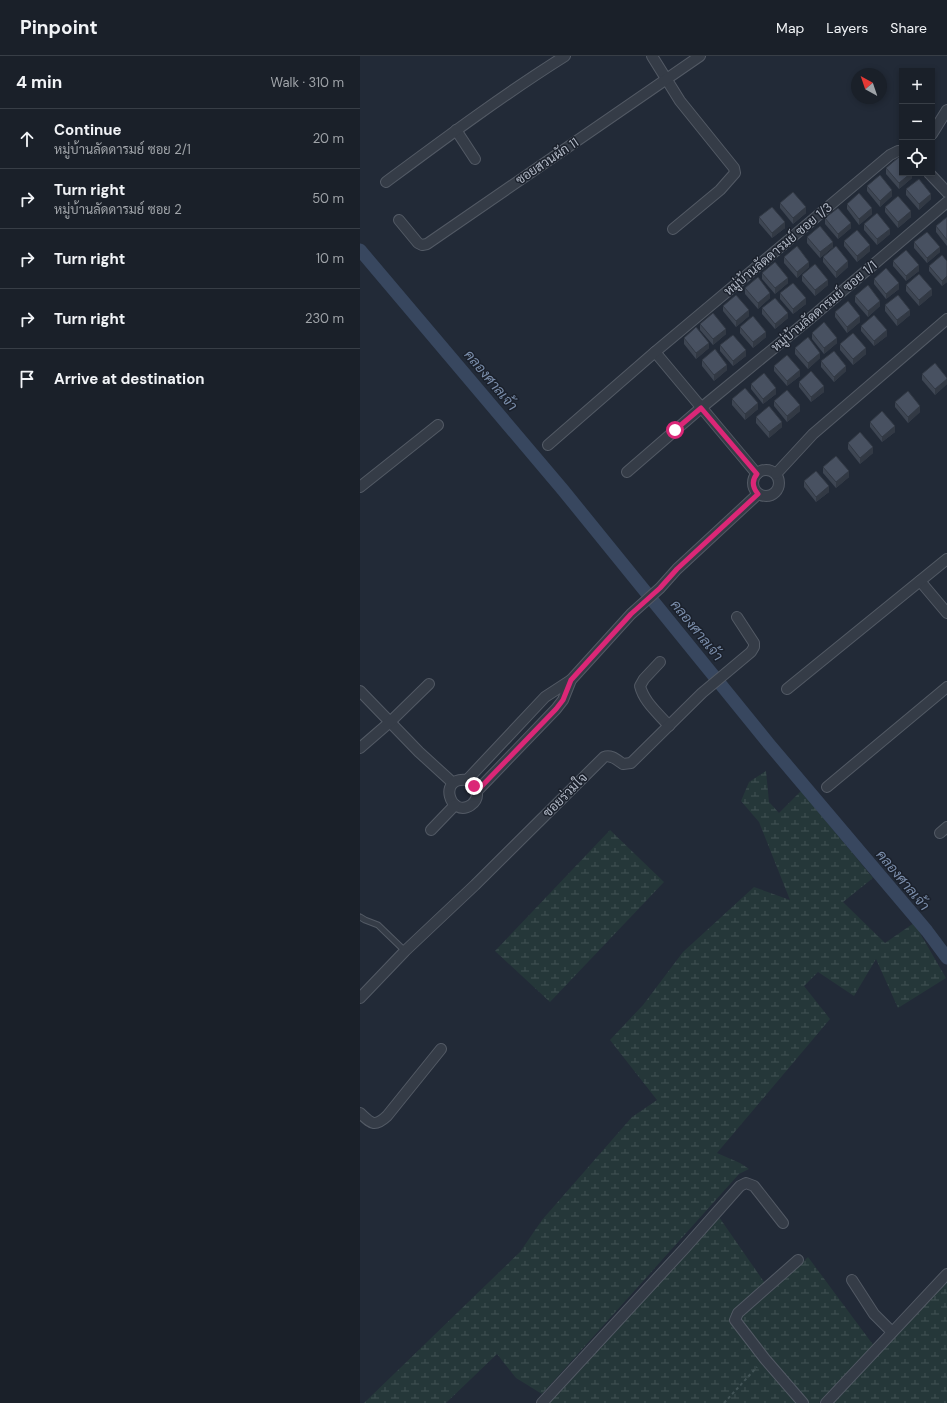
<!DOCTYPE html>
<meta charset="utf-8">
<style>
body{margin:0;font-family:"DM Sans",Sarabun,sans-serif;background:#232831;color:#f1f3f6}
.controls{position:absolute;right:12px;top:12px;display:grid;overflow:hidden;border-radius:0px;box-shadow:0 2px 6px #0003}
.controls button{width:36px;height:36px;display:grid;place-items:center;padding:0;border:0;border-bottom:1px solid #383e46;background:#1a2029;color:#f1f3f6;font:20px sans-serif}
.compass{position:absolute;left:491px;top:12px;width:36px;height:36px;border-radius:50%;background:#1a2029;box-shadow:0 2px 6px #0003;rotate:320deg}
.stop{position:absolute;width:12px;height:12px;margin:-9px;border:3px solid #db2777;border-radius:50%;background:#fff}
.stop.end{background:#db2777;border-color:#fff;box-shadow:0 1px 4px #0008}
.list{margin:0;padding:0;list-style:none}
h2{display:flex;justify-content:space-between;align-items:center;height:52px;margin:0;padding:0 16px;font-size:17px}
h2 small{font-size:13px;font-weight:400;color:#9fa3a8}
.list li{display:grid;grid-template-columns:26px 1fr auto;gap:12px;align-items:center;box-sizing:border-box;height:60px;padding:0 16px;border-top:1px solid #383e46}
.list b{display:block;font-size:15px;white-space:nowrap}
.list p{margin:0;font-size:13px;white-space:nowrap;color:#9fa3a8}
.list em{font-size:13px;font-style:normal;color:#9fa3a8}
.icon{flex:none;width:22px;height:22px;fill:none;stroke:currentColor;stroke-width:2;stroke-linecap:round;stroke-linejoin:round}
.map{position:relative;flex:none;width:587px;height:1347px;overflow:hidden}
header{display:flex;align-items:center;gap:24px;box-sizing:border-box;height:56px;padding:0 20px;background:#1a2029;border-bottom:1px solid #383e46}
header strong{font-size:19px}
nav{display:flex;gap:22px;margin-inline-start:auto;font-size:14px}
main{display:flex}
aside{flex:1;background:#1a2029}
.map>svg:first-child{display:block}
.wetland{fill:url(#wetland-marsh)}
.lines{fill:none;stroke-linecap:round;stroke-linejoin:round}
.canal{stroke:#38475f;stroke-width:13}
.lane-casing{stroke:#535a65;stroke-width:7}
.street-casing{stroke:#535a65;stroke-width:12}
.path{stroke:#435457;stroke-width:2;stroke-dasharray:3 3;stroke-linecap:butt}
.lane{stroke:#353c47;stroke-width:5}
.street{stroke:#353c47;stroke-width:10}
.wall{fill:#3e4653}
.shaded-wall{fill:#323944}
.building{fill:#485161;stroke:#323944}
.route{stroke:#db2777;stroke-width:5}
.labels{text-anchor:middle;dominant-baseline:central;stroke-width:3;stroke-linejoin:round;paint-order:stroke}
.street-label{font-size:13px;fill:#b0b7c4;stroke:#1b212c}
.water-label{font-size:14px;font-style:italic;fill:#7a8daa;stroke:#1b212c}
</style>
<header>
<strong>Pinpoint</strong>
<nav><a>Map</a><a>Layers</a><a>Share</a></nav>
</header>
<main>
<aside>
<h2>4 min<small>Walk · 310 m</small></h2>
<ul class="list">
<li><svg class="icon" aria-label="ahead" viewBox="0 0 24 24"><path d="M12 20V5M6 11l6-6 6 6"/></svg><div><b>Continue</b><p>หมู่บ้านลัดดารมย์ ซอย 2/1</p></div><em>20 m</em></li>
<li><svg class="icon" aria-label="right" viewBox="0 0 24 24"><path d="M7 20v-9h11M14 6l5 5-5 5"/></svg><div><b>Turn right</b><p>หมู่บ้านลัดดารมย์ ซอย 2</p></div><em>50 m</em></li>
<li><svg class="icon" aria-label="right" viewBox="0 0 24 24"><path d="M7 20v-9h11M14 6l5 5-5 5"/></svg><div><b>Turn right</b></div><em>10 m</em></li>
<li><svg class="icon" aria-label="right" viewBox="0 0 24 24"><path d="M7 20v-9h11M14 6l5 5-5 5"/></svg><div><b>Turn right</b></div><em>230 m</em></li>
<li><svg class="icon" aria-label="arrive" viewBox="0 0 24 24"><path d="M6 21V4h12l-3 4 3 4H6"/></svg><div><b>Arrive at destination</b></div></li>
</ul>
</aside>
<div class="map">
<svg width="587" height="1347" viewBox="0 0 587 1347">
<defs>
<pattern id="wetland-marsh" width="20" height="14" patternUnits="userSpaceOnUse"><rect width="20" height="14" fill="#253739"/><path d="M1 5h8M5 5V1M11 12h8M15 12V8" fill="none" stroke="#425254"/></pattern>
</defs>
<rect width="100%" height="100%" fill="#222a37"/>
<g class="wetland">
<polygon points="406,715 409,746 419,757 441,735 513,822 483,846 525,887 554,867 586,922 538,952 516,903 494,940 458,916 444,930 470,963 357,1097 380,1107 389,1113 379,1118 182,1338 156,1322 137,1298 86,1347 4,1347 160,1196 182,1164 272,1061 297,1044 250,984 283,949 323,896 394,831 430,844 399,766 381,745 389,726"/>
<polygon points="250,774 304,826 190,946 135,895"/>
<polygon points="359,1161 411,1236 448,1201 514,1290 459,1347 188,1347"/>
<polygon points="587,1222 587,1347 471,1347"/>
</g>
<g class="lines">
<polyline class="canal" points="0,194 203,434 409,688 567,875 587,902"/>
<g class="lane-casing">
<polyline id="lane" points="0,861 5,864 18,869 45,895"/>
</g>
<g class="street-casing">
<g id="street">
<polyline points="292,0 320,45 374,112 375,117 360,134 313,173"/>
<polyline points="96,74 115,103"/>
<polyline points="572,78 587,54"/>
<polyline points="569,117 587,136"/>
<path d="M26 126C84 83 143 39 205 0"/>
<polyline points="39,164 58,187 62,189 67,188 340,0"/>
<polyline points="295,296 397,418"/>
<polyline points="188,389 295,296 530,99 538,95 542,95"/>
<circle cx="406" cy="427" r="13"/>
<polyline points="267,416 341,352 453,260 587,146"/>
<polyline points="416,418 453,378 587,263"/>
<polyline points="0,431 78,369"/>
<polyline points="560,525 587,557"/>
<path d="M300 606 284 623 280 630C284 646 298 657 309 670"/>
<polyline points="427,633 587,503"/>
<polyline points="0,635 59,696 93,727"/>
<polyline points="0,692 30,666 69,628"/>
<path d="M107 724C116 729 122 741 111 749 90 763 77 720 107 724L185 641 211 624"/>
<polyline points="467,731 587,631"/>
<polyline points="117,735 196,653 203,644 211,624 271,558 300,532 317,513 398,438"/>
<polyline points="71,774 95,749"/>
<polyline points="580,777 587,771"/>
<path d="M0 942 45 895 115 829 244 701C251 698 257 704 263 708L271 707 342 637 391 596 394 591V587L377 561"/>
<path d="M0 1057C11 1067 14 1072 27 1060L81 993"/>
<polyline points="438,1204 378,1257 375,1264 405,1303 443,1347"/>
<polyline points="492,1224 514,1258 532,1276"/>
<polyline points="182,1347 325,1192 380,1130 386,1127 394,1130 423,1167"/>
<polyline points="466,1347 587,1218"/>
</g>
</g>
<polyline class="path" points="364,1347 397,1311"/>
<use href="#lane" class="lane"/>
<use href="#street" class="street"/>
</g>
<g class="wall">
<polygon points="526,112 552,117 552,122 539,133 526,118"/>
<polygon points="507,130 532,140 520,151 507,135"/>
<polygon points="546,133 571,143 559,154 546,139"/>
<polygon points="420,147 446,157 433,168 420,152"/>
<polygon points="487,148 512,158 499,169 487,153"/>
<polygon points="525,151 551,161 538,172 525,156"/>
<polygon points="399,161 425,172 412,182 399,167"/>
<polygon points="587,161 587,190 576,176 576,170"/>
<polygon points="465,162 491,172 478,183 465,168"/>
<polygon points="504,168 530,178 517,189 504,174"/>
<polygon points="447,181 473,191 460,202 447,187"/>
<polygon points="484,185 510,195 497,206 484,190"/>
<polygon points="554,186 580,196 567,207 554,192"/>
<polygon points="424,201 449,211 437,222 424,207"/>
<polygon points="463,201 488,211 476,222 463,206"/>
<polygon points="533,205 559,215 546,225 533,210"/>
<polygon points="587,205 587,226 582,230 569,215 569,210"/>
<polygon points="402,217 428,227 415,238 402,223"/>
<polygon points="442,219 468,229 455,240 442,225"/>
<polygon points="514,223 539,233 526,243 514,228"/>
<polygon points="546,229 572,239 559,250 546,235"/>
<polygon points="385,232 410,242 398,253 385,238"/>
<polygon points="420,237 446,248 433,258 420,243"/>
<polygon points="495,240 520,250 508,261 495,246"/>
<polygon points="525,249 550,259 537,270 525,255"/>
<polygon points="363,250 389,260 376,271 363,255"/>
<polygon points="402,252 428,262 415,273 402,258"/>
<polygon points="475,256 500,266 487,277 475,261"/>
<polygon points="340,268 366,278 353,289 340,274"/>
<polygon points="501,270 527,280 514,290 501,275"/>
<polygon points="380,271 406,281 393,292 380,277"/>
<polygon points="452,277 477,287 464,298 452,283"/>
<polygon points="324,282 349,292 336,303 324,288"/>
<polygon points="480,288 506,298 493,309 480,294"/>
<polygon points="360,289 386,300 373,310 360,295"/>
<polygon points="435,292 460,302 448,313 435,298"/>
<polygon points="342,304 367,314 354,325 342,310"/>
<polygon points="461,305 486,315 474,326 461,311"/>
<polygon points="414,310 440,320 427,330 414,315"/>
<polygon points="562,318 587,322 587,328 575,339 562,324"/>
<polygon points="439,326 464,336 451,346 439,331"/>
<polygon points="391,328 416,338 403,348 391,333"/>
<polygon points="372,343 398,353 385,364 372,349"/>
<polygon points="414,345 440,355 427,366 414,350"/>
<polygon points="535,346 560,356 548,367 535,351"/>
<polygon points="396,361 422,371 409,382 396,367"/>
<polygon points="510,366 535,376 522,386 510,371"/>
<polygon points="488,387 513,397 500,408 488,393"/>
<polygon points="463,411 489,421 476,432 463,417"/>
<polygon points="444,425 469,436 456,446 444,431"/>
</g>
<g class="shaded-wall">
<polygon points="551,117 552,117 552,122 539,133 539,127"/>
<polygon points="532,134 532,140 520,151 520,145"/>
<polygon points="571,138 571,143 559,154 559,148"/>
<polygon points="446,151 446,157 433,168 433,162"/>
<polygon points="512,152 512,158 499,169 499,163"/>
<polygon points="551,155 551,161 538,172 538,166"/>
<polygon points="425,166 425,172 412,182 412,177"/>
<polygon points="491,167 491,172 478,183 478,178"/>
<polygon points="530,173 530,178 517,189 517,183"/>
<polygon points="473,186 473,191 460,202 460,196"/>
<polygon points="510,189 510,195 497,206 497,200"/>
<polygon points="580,191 580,196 567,207 567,202"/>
<polygon points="488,205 488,211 476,222 476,216"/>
<polygon points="449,206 449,211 437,222 437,216"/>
<polygon points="559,209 559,215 546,225 546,220"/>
<polygon points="587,220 587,226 582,230 582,225"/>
<polygon points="428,222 428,227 415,238 415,232"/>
<polygon points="468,224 468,229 455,240 455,234"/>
<polygon points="539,227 539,233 526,243 526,238"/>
<polygon points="572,233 572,239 559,250 559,244"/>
<polygon points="410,237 410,242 398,253 398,247"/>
<polygon points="446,242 446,248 433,258 433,253"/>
<polygon points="520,245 520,250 508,261 508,255"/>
<polygon points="389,254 389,260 376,271 376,265"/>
<polygon points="550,254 550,259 537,270 537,264"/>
<polygon points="428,257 428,262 415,273 415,268"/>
<polygon points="500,260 500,266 487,277 487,271"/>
<polygon points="366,273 366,278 353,289 353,283"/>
<polygon points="527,274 527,280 514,290 514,285"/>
<polygon points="406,276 406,281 393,292 393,286"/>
<polygon points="477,282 477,287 464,298 464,292"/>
<polygon points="349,287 349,292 336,303 336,297"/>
<polygon points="506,292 506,298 493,309 493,303"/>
<polygon points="386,294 386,300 373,310 373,305"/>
<polygon points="460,297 460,302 448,313 448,307"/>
<polygon points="367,309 367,314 354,325 354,319"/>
<polygon points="486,310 486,315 474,326 474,321"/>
<polygon points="440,314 440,320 427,330 427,325"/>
<polygon points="587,323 587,328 575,339 575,333"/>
<polygon points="464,330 464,336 451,346 451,341"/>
<polygon points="416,332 416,338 403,348 403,343"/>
<polygon points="398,347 398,353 385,364 385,358"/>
<polygon points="440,349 440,355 427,366 427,360"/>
<polygon points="560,350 560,356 548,367 548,361"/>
<polygon points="422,366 422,371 409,382 409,376"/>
<polygon points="535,370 535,376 522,386 522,381"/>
<polygon points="513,391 513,397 500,408 500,402"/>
<polygon points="489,415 489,421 476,432 476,426"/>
<polygon points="469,430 469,436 456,446 456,441"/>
</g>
<g class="building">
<polygon points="539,101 542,105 542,117 551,117 539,127 526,112"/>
<polygon points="520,119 532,134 520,145 507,130"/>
<polygon points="559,123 571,138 559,148 546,133"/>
<polygon points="433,136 446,151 433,162 420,147"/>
<polygon points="499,137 512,152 499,163 487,148"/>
<polygon points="538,140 551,155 538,166 525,151"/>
<polygon points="412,151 425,166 412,177 399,161"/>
<polygon points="478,152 491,167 478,178 465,162"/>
<polygon points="517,157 530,173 517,183 504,168"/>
<polygon points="587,161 587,184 576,170"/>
<polygon points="460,170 473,186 460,196 447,181"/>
<polygon points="497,174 510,189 497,200 484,185"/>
<polygon points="567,176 580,191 567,202 554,186"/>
<polygon points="437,190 449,206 437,216 424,201"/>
<polygon points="476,190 488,205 476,216 463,201"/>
<polygon points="546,194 559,209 546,220 533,205"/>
<polygon points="582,199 587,205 587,220 582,225 569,210"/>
<polygon points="415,206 428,222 415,232 402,217"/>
<polygon points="455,208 468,224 455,234 442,219"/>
<polygon points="526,212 539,227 526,238 514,223"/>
<polygon points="559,218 572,233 559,244 546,229"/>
<polygon points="398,221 410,237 398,247 385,232"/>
<polygon points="433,227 446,242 433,253 420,237"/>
<polygon points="508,229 520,245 508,255 495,240"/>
<polygon points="376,239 389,254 376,265 363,250"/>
<polygon points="538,239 550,254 537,264 525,249"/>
<polygon points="415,242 428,257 415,268 402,252"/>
<polygon points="488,245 500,260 487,271 475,256"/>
<polygon points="353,257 366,273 353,283 340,268"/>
<polygon points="514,259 527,274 514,285 501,270"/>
<polygon points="393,260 406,276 393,286 380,271"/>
<polygon points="464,266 477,282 464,292 452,277"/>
<polygon points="336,271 349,287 336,297 324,282"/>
<polygon points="493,277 506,292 493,303 480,288"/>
<polygon points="373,279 386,294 373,305 360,289"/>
<polygon points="448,281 460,297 448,307 435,292"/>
<polygon points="355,293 367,309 354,319 342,304"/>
<polygon points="474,295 486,310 474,321 461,305"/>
<polygon points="427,299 440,314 427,325 414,310"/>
<polygon points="575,307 587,322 587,323 575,333 562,318"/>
<polygon points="451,315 464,330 451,341 439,326"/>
<polygon points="404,317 416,332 403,343 391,328"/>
<polygon points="385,332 398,347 385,358 372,343"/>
<polygon points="427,334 440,349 427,360 414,345"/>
<polygon points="548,335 560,350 548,361 535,346"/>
<polygon points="409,350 422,366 409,376 396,361"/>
<polygon points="522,355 535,370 522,381 510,366"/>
<polygon points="500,376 513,391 500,402 488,387"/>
<polygon points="476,400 489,415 476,426 463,411"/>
<polygon points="456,415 469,430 456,441 444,425"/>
</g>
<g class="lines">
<path class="route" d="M114 730 117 735 196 653 203 644 211 624 271 558 300 532 317 513 398 438C393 432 391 425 397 418L341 352 315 374"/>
</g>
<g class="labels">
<g class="street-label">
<text transform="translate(187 105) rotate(-34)">ซอยสวนผัก 11</text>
<text transform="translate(418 193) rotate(-40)">หมู่บ้านลัดดารมย์ ซอย 1/3</text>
<text transform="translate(464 250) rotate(-40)">หมู่บ้านลัดดารมย์ ซอย 1/1</text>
<text transform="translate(205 739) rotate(-45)">ซอยร่วมใจ</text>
</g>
<g class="water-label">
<text transform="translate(131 324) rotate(50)">คลองศาลเจ้า</text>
<text transform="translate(337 574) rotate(51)">คลองศาลเจ้า</text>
<text transform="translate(543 824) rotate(50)">คลองศาลเจ้า</text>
</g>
</g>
</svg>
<div class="controls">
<button>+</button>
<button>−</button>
<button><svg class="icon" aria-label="locate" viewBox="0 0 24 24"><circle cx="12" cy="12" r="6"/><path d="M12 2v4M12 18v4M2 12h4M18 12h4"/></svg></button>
</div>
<svg class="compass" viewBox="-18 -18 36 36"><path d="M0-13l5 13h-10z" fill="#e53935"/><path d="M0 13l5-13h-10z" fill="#9fa3a8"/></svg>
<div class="stop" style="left:315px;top:374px"></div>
<div class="stop end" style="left:114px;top:730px"></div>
</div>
</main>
